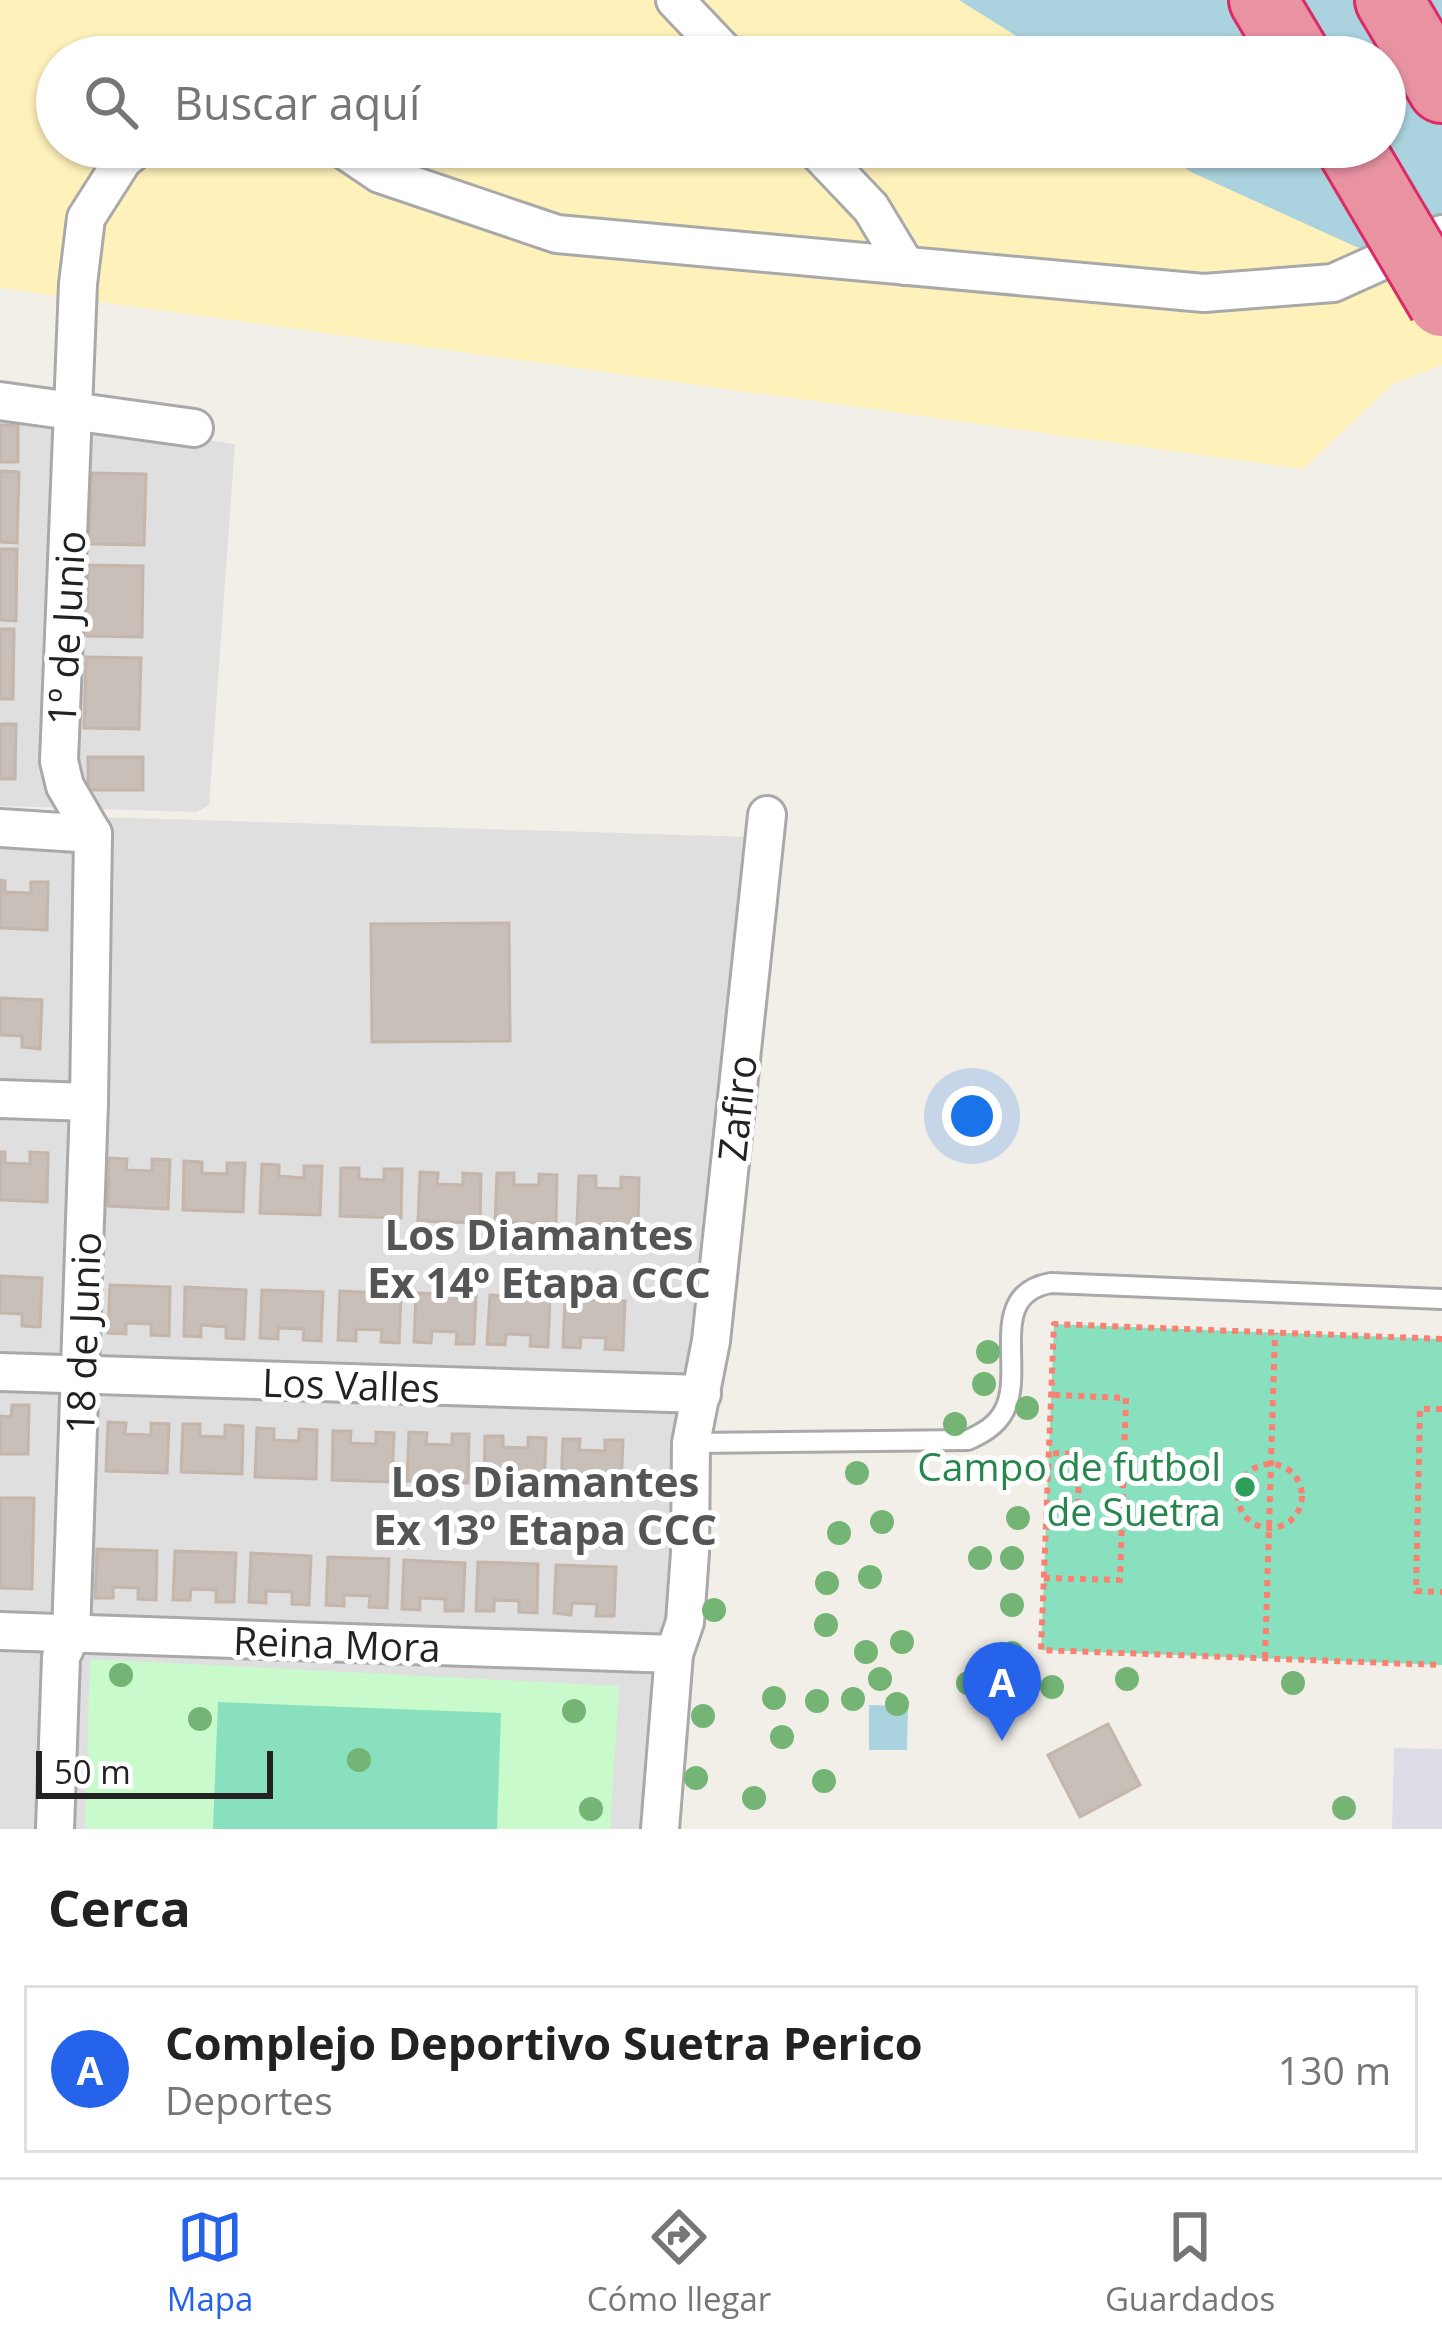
<!DOCTYPE html>
<html lang="es">
<meta charset="utf-8">
<style>
body{margin:0;font-family:"Open Sans",sans-serif;background:#f6f6f6;color:#222}
.scale{position:absolute;left:36px;bottom:30px;width:237px;box-sizing:border-box;padding-left:12px;border:6px solid #222;border-top:0;font-size:33px;line-height:42px;white-space:nowrap;color:#222;-webkit-text-stroke:9px #fff;paint-order:stroke}
.you{position:absolute;left:972px;top:1116px;width:42px;height:42px;margin:-30px;border:9px solid #fff;border-radius:50%;background:#1a73e8;box-shadow:0 0 0 18px #1a73e833}
.badge{display:grid;place-items:center;width:78px;height:78px;border-radius:50%;background:#2563eb;color:#fff;font-size:39px;font-weight:700}
.pin{position:absolute;translate:-50% -99px;filter:drop-shadow(0 3px 6px #0008)}
.pin::after{content:'';position:absolute;top:63px;width:42px;height:36px;background:inherit;clip-path:polygon(0 0,100% 0,50% 100%)}
.list{margin:0;padding:0;list-style:none}
h2{display:flex;justify-content:space-between;align-items:center;height:156px;margin:0;padding:0 48px;font-size:51px}
h2 small{font-size:39px;font-weight:400;color:#767676}
.list li{display:grid;grid-template-columns:78px 1fr auto;gap:36px;align-items:center;box-sizing:border-box;height:168px;margin:0 24px 24px;padding:0 24px;border:3px solid #e0e0e0;border-radius:0px}
.list b{display:block;font-size:45px;white-space:nowrap}
.list p{margin:0;font-size:39px;white-space:nowrap;color:#767676}
.list em{font-size:39px;font-style:normal;color:#767676}
.icon{flex:none;width:66px;height:66px;fill:none;stroke:currentColor;stroke-width:2;stroke-linecap:round;stroke-linejoin:round}
.map{position:relative;flex:none;width:1442px;height:1829px;overflow:hidden}
.search{position:absolute;background:#fff;box-shadow:0 3px 9px #0004;left:36px;right:36px;top:36px;height:132px;display:flex;align-items:center;gap:30px;box-sizing:border-box;padding:0 42px;border-radius:66px;color:#767676;font-size:45px}
.sheet{height:348px;background:#fff}
nav{display:flex;justify-content:space-around;align-items:center;box-sizing:border-box;height:168px;border-top:3px solid #e0e0e0;background:#fff;font-size:33px;color:#767676}
nav a{display:grid;justify-items:center;gap:6px}
nav .on{color:#2563eb}
.map>svg:first-child{display:block}
.residential{fill:#e0dfdf}
.sand{fill:#fff1ba;fill-rule:evenodd}
.park{fill:#c8facc}
.pitch{fill:#88e0be}
.plaza{fill:#dddde8}
.water{fill:#aad3df}
.lines{fill:none;stroke-linecap:round;stroke-linejoin:round}
.river{stroke:#aad3df;stroke-width:57}
.building{fill:#c7bfb8;stroke:#c4b6ab;stroke-width:3}
.service-casing{stroke:#a9a9a9;stroke-width:24}
.minor-casing{stroke:#a9a9a9;stroke-width:42}
.motorway-casing{stroke:#dc2a67;stroke-width:72}
.path{stroke:#fa8072;stroke-width:6;stroke-dasharray:6 6;stroke-linecap:butt}
.service{stroke:#fff;stroke-width:18}
.minor{stroke:#fff;stroke-width:36}
.motorway{stroke:#e892a2;stroke-width:66}
.motorway-bridge-casing{stroke:#dc2a67;stroke-width:72;stroke-linecap:butt}
.motorway-bridge{stroke:#e892a2;stroke-width:66}
.tree{fill:#74b475}
.leisure-dot{fill:#2e9e5b;stroke:#fff;stroke-width:4.5}
.labels{text-anchor:middle;dominant-baseline:central;stroke-width:10;stroke-linejoin:round;paint-order:stroke}
.street-label{font-size:39px;fill:#222;stroke:#fff}
.leisure-label{font-size:39px;fill:#27864d;stroke:#fff;text-anchor:end}
.neighbourhood-label{font-size:42px;font-weight:bold;fill:#555;stroke:#fff}
</style>
<div class="map">
<svg width="1442" height="1829" viewBox="0 0 1442 1829">
<rect width="100%" height="100%" fill="#f2efe9"/>
<g class="residential">
<polygon points="0,411 235,444 209,805 197,812 0,806"/>
<polygon points="0,814 750,837 643,1829 0,1829"/>
</g>
<path class="sand" d="M0 0H1442V365L1393 384 1303 469 0 288ZM57 57H1385V147H57Z"/>
<polygon class="park" points="90,1659 619,1686 610,1829 85,1829"/>
<g class="pitch">
<polygon points="1054,1324 1442,1339 1442,1665 1041,1650"/>
<polygon points="218,1702 501,1713 497,1829 213,1829"/>
</g>
<polygon class="plaza" points="1394,1748 1442,1749 1442,1829 1392,1829"/>
<g class="water">
<polygon points="959,0 1442,0 1442,201 1366,220 1205,147 1385,147 1385,57 1050,57"/>
<polygon points="869,1705 908,1706 907,1750 869,1750"/>
</g>
<g class="lines">
<polyline class="river" points="1205,147 1366,220 1442,201"/>
</g>
<g class="building">
<rect x="0" y="425" width="18" height="37"/>
<polygon points="0,471 19,472 17,543 0,542"/>
<polygon points="91,473 146,474 144,545 89,544"/>
<polygon points="0,549 17,549 16,621 0,620"/>
<polygon points="88,565 143,566 142,637 87,636"/>
<polygon points="0,629 14,629 13,699 0,699"/>
<polygon points="86,657 141,658 139,729 84,728"/>
<polygon points="0,724 16,724 15,779 0,779"/>
<rect x="88" y="757" width="55" height="33"/>
<polygon points="0,880 5,881 5,892 31,893 31,882 48,882 47,930 0,928"/>
<polygon points="509,923 510,1041 372,1042 371,924"/>
<polygon points="0,998 42,1000 40,1049 22,1047 22,1036 0,1035"/>
<polygon points="0,1152 5,1152 5,1163 30,1164 30,1152 48,1153 47,1202 0,1200"/>
<polygon points="109,1158 127,1159 126,1170 152,1171 152,1159 170,1160 168,1209 108,1206"/>
<polygon points="184,1161 202,1162 202,1173 227,1174 227,1163 245,1163 243,1212 183,1210"/>
<polygon points="262,1164 279,1165 279,1176 304,1178 304,1166 322,1166 320,1215 260,1213"/>
<polygon points="341,1168 359,1168 359,1179 384,1180 384,1169 402,1169 401,1218 340,1216"/>
<polygon points="420,1172 438,1173 437,1184 463,1185 463,1173 481,1174 480,1223 418,1221"/>
<polygon points="497,1173 514,1173 514,1185 539,1185 539,1174 557,1175 556,1223 495,1222"/>
<polygon points="579,1176 596,1176 596,1188 621,1189 621,1177 639,1178 638,1226 577,1224"/>
<polygon points="0,1276 42,1278 40,1327 22,1326 22,1314 0,1313"/>
<polygon points="110,1285 170,1287 169,1336 151,1335 151,1324 126,1323 126,1334 108,1333"/>
<polygon points="185,1287 246,1290 244,1339 226,1338 226,1327 201,1325 201,1337 184,1336"/>
<polygon points="262,1290 323,1292 321,1341 303,1340 304,1329 278,1328 278,1339 260,1338"/>
<polygon points="340,1291 401,1294 399,1343 381,1342 382,1330 356,1329 356,1341 338,1340"/>
<polygon points="416,1293 476,1295 474,1344 456,1344 457,1332 432,1331 431,1343 414,1342"/>
<polygon points="490,1295 550,1298 548,1347 530,1346 531,1335 506,1334 505,1345 487,1344"/>
<polygon points="565,1299 625,1301 623,1350 605,1349 606,1338 581,1337 580,1348 563,1347"/>
<polygon points="12,1405 29,1405 28,1454 0,1454 0,1416 11,1417"/>
<polygon points="108,1422 126,1423 125,1434 151,1435 151,1423 169,1424 167,1473 106,1471"/>
<polygon points="183,1424 200,1424 200,1436 225,1437 225,1425 243,1426 242,1474 181,1472"/>
<polygon points="257,1428 274,1429 274,1440 299,1441 299,1429 317,1430 316,1479 255,1477"/>
<polygon points="333,1431 351,1431 350,1443 376,1444 376,1432 394,1433 392,1482 332,1480"/>
<polygon points="409,1432 427,1433 426,1444 452,1445 452,1434 469,1434 468,1483 407,1481"/>
<polygon points="485,1436 503,1436 503,1447 528,1448 528,1437 546,1438 544,1486 484,1484"/>
<polygon points="563,1439 580,1439 579,1450 605,1451 605,1440 623,1440 621,1489 561,1487"/>
<polygon points="0,1498 34,1498 32,1589 0,1588"/>
<polygon points="97,1549 157,1551 156,1600 138,1599 138,1588 113,1587 113,1598 95,1598"/>
<polygon points="175,1551 236,1553 234,1602 216,1602 216,1590 191,1589 190,1600 173,1600"/>
<polygon points="251,1553 311,1556 309,1605 292,1604 292,1592 266,1591 266,1603 249,1602"/>
<polygon points="328,1557 389,1559 387,1608 369,1607 370,1596 344,1595 344,1606 326,1605"/>
<polygon points="404,1560 465,1563 463,1611 445,1611 445,1599 420,1598 420,1610 402,1609"/>
<polygon points="478,1562 538,1564 537,1613 519,1612 519,1601 494,1600 494,1611 476,1611"/>
<polygon points="556,1565 616,1567 614,1616 596,1616 597,1604 572,1603 571,1615 554,1613"/>
<polygon points="1108,1724 1140,1785 1080,1817 1048,1755"/>
</g>
<g class="lines">
<g class="service-casing">
<path id="service" d="M691 1443 968 1440C983 1433 996 1426 1004 1411 1026 1370 985 1294 1051 1283L1442 1299"/>
</g>
<g class="minor-casing">
<g id="minor">
<polyline points="675,0 729,57"/>
<polyline points="340,147 380,174 557,234 1204,293 1333,283 1442,234"/>
<polyline points="813,147 871,208 906,266"/>
<polyline points="0,401 194,428"/>
<polyline points="0,828 93,834"/>
<polyline points="93,834 65,786 59,761 78,284 86,218 123,160 139,147"/>
<polyline points="0,1099 89,1102"/>
<polyline points="0,1372 702,1394"/>
<polyline points="0,1631 674,1654"/>
<polyline points="55,1829 61,1657 71,1635 89,1102 93,834"/>
<polyline points="660,1829 674,1654 685,1622 690,1553 691,1443 711,1341 767,815"/>
</g>
</g>
<g class="motorway-casing">
<g id="motorway">
<polyline points="1263,0 1297,57"/>
<polyline points="1389,0 1442,89"/>
</g>
</g>
<g class="path">
<polyline points="1442,1339 1054,1324 1041,1650 1442,1665"/>
<polyline points="1442,1409 1420,1409 1416,1591 1442,1592"/>
<circle cx="1270" cy="1496" r="32"/>
<polyline points="1046,1521 1077,1522 1080,1454 1049,1453"/>
<polyline points="1044,1578 1120,1580 1126,1398 1053,1395"/>
<polyline points="1265,1658 1275,1333"/>
</g>
<use href="#service" class="service"/>
<use href="#minor" class="minor"/>
<use href="#motorway" class="motorway"/>
<g class="motorway-bridge-casing">
<polyline id="motorway-bridge" points="1350,147 1442,303"/>
</g>
<use href="#motorway-bridge" class="motorway-bridge"/>
</g>
<g class="tree">
<circle cx="988" cy="1352" r="12"/>
<circle cx="984" cy="1384" r="12"/>
<circle cx="1027" cy="1408" r="12"/>
<circle cx="955" cy="1424" r="12"/>
<circle cx="857" cy="1473" r="12"/>
<circle cx="1018" cy="1518" r="12"/>
<circle cx="882" cy="1522" r="12"/>
<circle cx="839" cy="1533" r="12"/>
<circle cx="980" cy="1558" r="12"/>
<circle cx="1012" cy="1558" r="12"/>
<circle cx="870" cy="1577" r="12"/>
<circle cx="827" cy="1583" r="12"/>
<circle cx="1012" cy="1605" r="12"/>
<circle cx="714" cy="1610" r="12"/>
<circle cx="826" cy="1625" r="12"/>
<circle cx="902" cy="1642" r="12"/>
<circle cx="866" cy="1652" r="12"/>
<circle cx="1012" cy="1653" r="12"/>
<circle cx="121" cy="1675" r="12"/>
<circle cx="880" cy="1679" r="12"/>
<circle cx="1127" cy="1679" r="12"/>
<circle cx="968" cy="1683" r="12"/>
<circle cx="1293" cy="1683" r="12"/>
<circle cx="1052" cy="1687" r="12"/>
<circle cx="774" cy="1698" r="12"/>
<circle cx="853" cy="1699" r="12"/>
<circle cx="817" cy="1701" r="12"/>
<circle cx="897" cy="1704" r="12"/>
<circle cx="1007" cy="1707" r="12"/>
<circle cx="574" cy="1711" r="12"/>
<circle cx="703" cy="1716" r="12"/>
<circle cx="200" cy="1719" r="12"/>
<circle cx="782" cy="1737" r="12"/>
<circle cx="359" cy="1760" r="12"/>
<circle cx="696" cy="1778" r="12"/>
<circle cx="824" cy="1781" r="12"/>
<circle cx="754" cy="1798" r="12"/>
<circle cx="1344" cy="1808" r="12"/>
<circle cx="591" cy="1809" r="12"/>
</g>
<circle class="leisure-dot" cx="1245" cy="1487" r="12"/>
<g class="labels">
<g class="street-label">
<text transform="translate(65 628) rotate(-87)">1º de Junio</text>
<text transform="translate(736 1108) rotate(-84)">Zafiro</text>
<text transform="translate(82 1333) rotate(-88)">18 de Junio</text>
<text transform="translate(351 1384) rotate(2)">Los Valles</text>
<text transform="translate(337 1643) rotate(2)">Reina Mora</text>
</g>
<g class="leisure-label">
<text x="1221" y="1465">Campo de futbol<tspan x="1221" dy="45">de Suetra</tspan></text>
</g>
<g class="neighbourhood-label">
<text x="539" y="1233">Los Diamantes<tspan x="539" dy="48">Ex 14º Etapa CCC</tspan></text>
<text x="545" y="1480">Los Diamantes<tspan x="545" dy="48">Ex 13º Etapa CCC</tspan></text>
</g>
</g>
</svg>
<div class="scale">50 m</div>
<div class="you"></div>
<div class="pin badge" style="left:1002px;top:1741px">A</div>
<div class="search"><svg class="icon" aria-label="search" viewBox="0 0 24 24"><circle cx="10" cy="10" r="6"/><path d="M15 15l6 6"/></svg>Buscar aquí</div>
</div>
<section class="sheet">
<h2>Cerca<small></small></h2>
<ul class="list">
<li><span class="badge">A</span><div><b>Complejo Deportivo Suetra Perico</b><p>Deportes</p></div><em>130 m</em></li>
</ul>
</section>
<nav>
<a class="on"><svg class="icon" aria-label="map" viewBox="0 0 24 24"><path d="M3 6l6-2 6 2 6-2v14l-6 2-6-2-6 2zM9 4v14M15 6v14"/></svg>Mapa</a>
<a><svg class="icon" aria-label="directions" viewBox="0 0 24 24"><path d="M12 3l9 9-9 9-9-9zM9 14v-3h6M13 9l2 2-2 2"/></svg>Cómo llegar</a>
<a><svg class="icon" aria-label="saved" viewBox="0 0 24 24"><path d="M7 4h10v16l-5-4-5 4z"/></svg>Guardados</a>
</nav>
